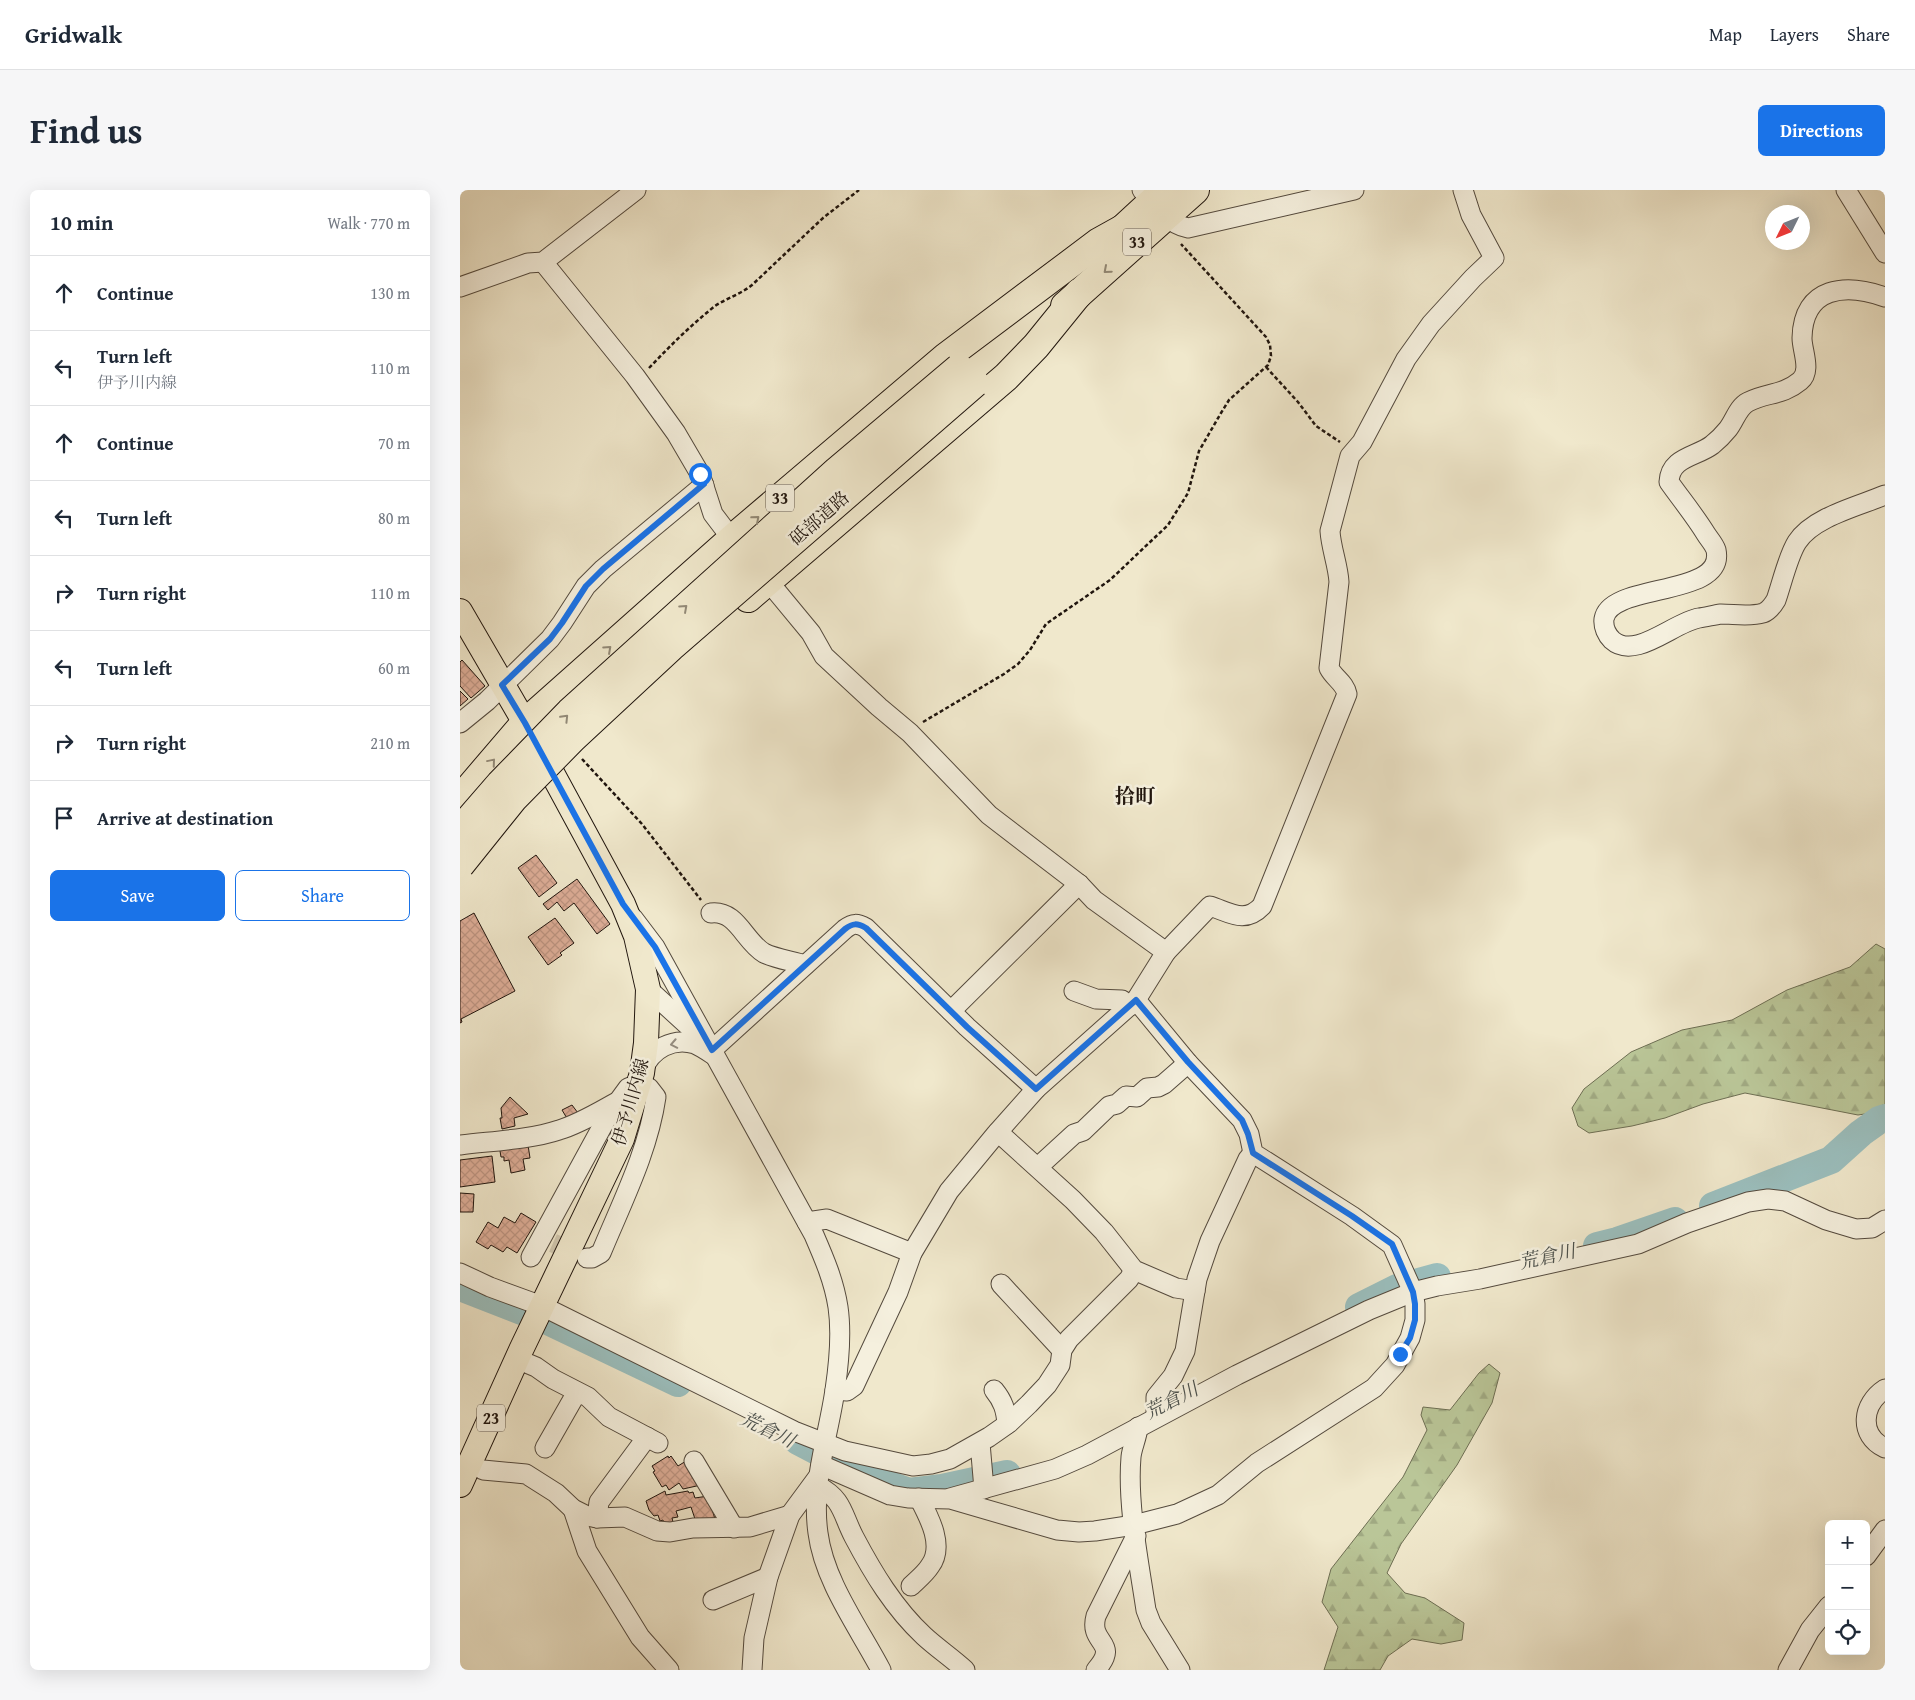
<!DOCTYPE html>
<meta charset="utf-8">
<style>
body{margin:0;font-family:"Gentium Book Plus","Noto Serif JP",serif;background:#f6f6f7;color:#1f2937}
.controls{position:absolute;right:15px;bottom:15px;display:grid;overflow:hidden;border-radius:8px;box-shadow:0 5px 20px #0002}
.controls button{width:45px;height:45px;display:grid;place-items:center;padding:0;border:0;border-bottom:1px solid #e0e1e3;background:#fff;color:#1f2937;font:25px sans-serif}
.compass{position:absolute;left:1305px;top:15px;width:45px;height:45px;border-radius:50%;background:#fff;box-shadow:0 5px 20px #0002;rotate:227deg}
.stop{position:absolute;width:15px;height:15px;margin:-11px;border:4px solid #1a73e8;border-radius:50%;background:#fff}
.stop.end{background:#1a73e8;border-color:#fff;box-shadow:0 1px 5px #0008}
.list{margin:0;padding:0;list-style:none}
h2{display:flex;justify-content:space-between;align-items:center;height:65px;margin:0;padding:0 20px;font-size:21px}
h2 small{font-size:16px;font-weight:400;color:#747a83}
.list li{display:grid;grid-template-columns:32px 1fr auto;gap:15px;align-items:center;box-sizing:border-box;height:75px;padding:0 20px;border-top:1px solid #e0e1e3}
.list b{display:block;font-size:19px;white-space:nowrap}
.list p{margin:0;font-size:16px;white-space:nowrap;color:#747a83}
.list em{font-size:16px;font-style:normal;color:#747a83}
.actions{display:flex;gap:10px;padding:15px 20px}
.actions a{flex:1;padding:11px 0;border:1px solid #1a73e8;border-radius:8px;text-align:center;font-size:18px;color:#1a73e8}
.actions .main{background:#1a73e8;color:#fff}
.icon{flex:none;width:28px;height:28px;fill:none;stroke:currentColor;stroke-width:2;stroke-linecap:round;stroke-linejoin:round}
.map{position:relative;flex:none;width:1425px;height:1480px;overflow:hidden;border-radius:8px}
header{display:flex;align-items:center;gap:30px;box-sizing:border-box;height:70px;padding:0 25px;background:#fff;border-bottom:1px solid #e0e1e3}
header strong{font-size:24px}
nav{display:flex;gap:28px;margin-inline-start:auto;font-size:18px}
.intro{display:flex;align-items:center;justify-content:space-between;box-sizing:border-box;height:120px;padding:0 30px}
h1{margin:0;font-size:35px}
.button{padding:12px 22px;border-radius:8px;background:#1a73e8;color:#fff;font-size:18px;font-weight:700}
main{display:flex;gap:30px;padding:0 30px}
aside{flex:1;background:#fff;border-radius:8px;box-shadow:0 5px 20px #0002}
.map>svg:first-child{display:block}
.forest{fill:url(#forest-firs);stroke:#6d6e53}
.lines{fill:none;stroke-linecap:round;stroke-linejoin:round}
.river{stroke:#9bbfbe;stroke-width:28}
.building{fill:url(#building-cross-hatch);stroke:#20150e}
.minor-tunnel{stroke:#d1c8b0;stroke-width:19;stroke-dasharray:19 9;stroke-linecap:butt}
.minor-casing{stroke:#544a3e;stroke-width:21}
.major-casing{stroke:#20150e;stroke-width:26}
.highway-casing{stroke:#20150e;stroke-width:30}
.path{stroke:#20150e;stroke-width:2.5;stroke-dasharray:4 2.5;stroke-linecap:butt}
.minor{stroke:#f5f0de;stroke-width:19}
.major{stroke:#f0e8cc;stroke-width:24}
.highway{stroke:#f0e8cc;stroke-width:28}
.highway-bridge-casing{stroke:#20150e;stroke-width:30;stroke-linecap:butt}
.highway-bridge{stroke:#f0e8cc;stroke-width:28}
.oneway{stroke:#928976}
.oneway2{stroke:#958d80}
.route{stroke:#1a73e8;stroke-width:6}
.labels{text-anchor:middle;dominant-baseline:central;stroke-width:5;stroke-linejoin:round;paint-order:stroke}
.shield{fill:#f5f0de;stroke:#60574c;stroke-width:1}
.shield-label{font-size:16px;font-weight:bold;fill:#20150e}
.street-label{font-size:18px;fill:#20150e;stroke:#f5f0de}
.water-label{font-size:19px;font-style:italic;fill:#4b504c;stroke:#f5f0de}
.quarter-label{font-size:20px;font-weight:bold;fill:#20150e;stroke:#f5f0de}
</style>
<header>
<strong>Gridwalk</strong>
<nav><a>Map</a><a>Layers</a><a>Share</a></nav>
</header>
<div class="intro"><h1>Find us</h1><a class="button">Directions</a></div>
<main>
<aside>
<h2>10 min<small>Walk · 770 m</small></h2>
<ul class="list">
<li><svg class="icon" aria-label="ahead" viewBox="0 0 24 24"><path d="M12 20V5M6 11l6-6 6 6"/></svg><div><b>Continue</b></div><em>130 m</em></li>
<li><svg class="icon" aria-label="left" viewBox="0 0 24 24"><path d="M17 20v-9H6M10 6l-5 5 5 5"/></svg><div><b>Turn left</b><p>伊予川内線</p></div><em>110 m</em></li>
<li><svg class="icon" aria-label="ahead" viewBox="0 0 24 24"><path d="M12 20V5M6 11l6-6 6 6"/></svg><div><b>Continue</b></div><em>70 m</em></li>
<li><svg class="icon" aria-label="left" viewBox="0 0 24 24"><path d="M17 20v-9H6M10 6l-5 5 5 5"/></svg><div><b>Turn left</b></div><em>80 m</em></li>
<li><svg class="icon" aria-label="right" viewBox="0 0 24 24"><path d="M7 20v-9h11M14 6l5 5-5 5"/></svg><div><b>Turn right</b></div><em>110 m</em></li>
<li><svg class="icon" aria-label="left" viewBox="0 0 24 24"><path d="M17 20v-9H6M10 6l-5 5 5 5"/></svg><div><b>Turn left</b></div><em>60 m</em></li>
<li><svg class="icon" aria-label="right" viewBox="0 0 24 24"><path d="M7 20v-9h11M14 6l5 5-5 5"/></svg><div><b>Turn right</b></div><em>210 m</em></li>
<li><svg class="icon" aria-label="arrive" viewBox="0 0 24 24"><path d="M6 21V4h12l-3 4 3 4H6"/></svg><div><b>Arrive at destination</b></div></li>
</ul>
<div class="actions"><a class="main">Save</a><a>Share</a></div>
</aside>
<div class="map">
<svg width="1425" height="1480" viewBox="0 0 1425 1480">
<defs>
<pattern id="forest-firs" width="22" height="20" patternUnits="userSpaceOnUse" patternTransform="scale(1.25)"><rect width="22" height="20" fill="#bac698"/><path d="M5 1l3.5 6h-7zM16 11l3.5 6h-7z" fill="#a0a982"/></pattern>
<pattern id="building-cross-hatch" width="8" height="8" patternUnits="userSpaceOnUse" patternTransform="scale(1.25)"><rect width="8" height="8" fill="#ddad97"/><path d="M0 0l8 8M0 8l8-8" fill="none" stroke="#bd9481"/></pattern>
</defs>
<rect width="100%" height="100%" fill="#f0e8cc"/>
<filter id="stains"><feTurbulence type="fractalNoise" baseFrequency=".004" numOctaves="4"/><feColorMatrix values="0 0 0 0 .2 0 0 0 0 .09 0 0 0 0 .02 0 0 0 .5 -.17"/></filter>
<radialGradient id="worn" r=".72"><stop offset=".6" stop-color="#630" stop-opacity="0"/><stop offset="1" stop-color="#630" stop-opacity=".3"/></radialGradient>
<g class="forest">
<polygon points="1416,754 1425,759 1425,921 1398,925 1285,903 1243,914 1205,928 1172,936 1129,943 1118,936 1112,918 1124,899 1171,862 1222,840 1272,830 1327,800 1390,777"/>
<polygon points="1029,1174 1040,1183 1032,1213 997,1275 941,1354 927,1383 945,1403 965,1408 1004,1433 1002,1450 981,1454 952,1449 928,1466 920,1480 864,1480 878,1437 862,1412 871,1379 943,1287 967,1240 961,1225 963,1217 990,1220 1019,1183"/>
</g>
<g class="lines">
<g class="river">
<polyline points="1253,1016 1371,970 1401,943 1419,930 1425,928"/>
<polyline points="1137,1056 1157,1051 1215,1031"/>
<polyline points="0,1097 90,1132 218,1193"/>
<polyline points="899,1117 937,1098 977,1087"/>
<polyline points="338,1251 405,1286 449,1302 482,1298 547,1284"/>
</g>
</g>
<g class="building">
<polygon points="2,470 25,496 11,508 0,496 0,472"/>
<polygon points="0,501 8,509 0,516"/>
<polygon points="76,665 97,693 79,707 58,678"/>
<polygon points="117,689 150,734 137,744 114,713 104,721 97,712 88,720 83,714"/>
<polygon points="14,723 55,801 1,829 2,832 0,833 0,731"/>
<polygon points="95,728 114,753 100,763 102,765 88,775 68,747"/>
<polygon points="50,907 68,924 54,928 55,936 42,939 40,928 42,928 41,918"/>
<polygon points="112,915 118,923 108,930 102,920"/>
<polygon points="39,955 68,955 70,968 63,969 65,980 51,983 49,970 44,971 44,967 41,967"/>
<polygon points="32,966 35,992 0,997 0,970"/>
<polygon points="0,1003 14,1004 13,1022 0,1022"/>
<polygon points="61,1023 76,1032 57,1063 47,1057 43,1062 31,1055 28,1059 16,1052 28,1032 38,1038 44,1027 55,1033"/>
<polygon points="208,1266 209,1268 211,1266 218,1276 226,1271 241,1295 223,1299 219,1293 209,1300 206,1295 202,1297 193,1282 195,1281 192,1276"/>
<polygon points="205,1301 206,1305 228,1301 229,1303 233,1302 235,1308 248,1306 255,1329 236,1332 231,1317 216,1321 218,1327 212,1328 213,1332 204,1334 203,1330 200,1331 198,1325 194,1326 189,1320 186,1311"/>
</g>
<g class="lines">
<polyline class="minor-tunnel" points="93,1053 122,1066"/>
<g class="minor-casing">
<g id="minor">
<path d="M682 0C695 16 708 34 728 38L894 0"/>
<polyline points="1386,0 1425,63"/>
<polyline points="83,72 175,186 216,243 240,284 253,324 272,349"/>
<polyline points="0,97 68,73 83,72 176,0"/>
<path d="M1425 107C1386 93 1343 96 1342 148 1342 161 1352 181 1340 191 1322 206 1307 202 1288 212 1278 217 1275 230 1268 239 1264 244 1257 251 1252 255 1236 267 1210 267 1209 292 1221 309 1235 326 1246 344 1249 349 1254 354 1256 360 1266 408 1150 392 1144 429 1143 437 1147 445 1152 450 1175 471 1214 432 1239 428 1246 427 1254 425 1261 424 1274 424 1290 427 1303 423 1309 421 1313 415 1316 410 1322 393 1328 366 1337 352 1353 327 1399 316 1425 305"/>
<polyline points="308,391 351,443 364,466 419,517 450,543 529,625 619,694 634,710 706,762"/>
<polyline points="0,533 27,511 90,449 102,433 126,396 143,379 244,295"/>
<path d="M251 723C277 720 284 751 304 763 316 769 333 771 345 775"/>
<path d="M173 728 195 757 354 1045C364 1068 374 1091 378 1117 382 1144 379 1173 375 1200 368 1248 351 1294 358 1343 364 1391 399 1438 421 1480"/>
<polyline points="188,799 235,842"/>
<polyline points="614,801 636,809 662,810 670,816"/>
<polyline points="491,821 619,694"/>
<path d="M252 860 385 739C393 733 397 733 406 738L507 837 576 899"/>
<path d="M183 880C191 859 213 847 235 854 242 857 249 862 255 866"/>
<polyline points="538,942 613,1010 644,1042 674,1080 716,1098 735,1101"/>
<path d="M0 955C31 951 69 950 99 940 119 934 137 923 155 913"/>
<polyline points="578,977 614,944 623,941 649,916 657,914 666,906 677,907 687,898 698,897 704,894 728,873"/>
<polyline points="347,1032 367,1029 452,1063"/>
<path d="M71 1067 149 924 168 898 180 893 189 898 196 907C188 962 162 1012 141 1063L132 1068H127"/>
<polyline points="0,1083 30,1097 82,1116 334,1241 385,1261 453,1276 471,1274 490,1269 529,1247 549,1233 569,1214 587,1195 600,1175 602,1160 609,1149 669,1089 674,1080"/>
<polyline points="541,1094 602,1160"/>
<polyline points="57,1169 76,1177 93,1189 128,1207 149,1227 198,1253"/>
<path d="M1425 1199C1402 1214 1398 1245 1425 1258"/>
<path d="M375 1200 387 1201 394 1196 438 1102 452 1063 489 1001 536 944 576 899 676 810 706 762 750 716C771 723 785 734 802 716L887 504C885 493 874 488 869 478L879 392C878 375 871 358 870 341L890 266 902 252 946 169 971 134 1013 88 1034 68 1011 25 1003 0"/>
<path d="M534 1200C543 1211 546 1220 547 1234"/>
<polyline points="696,1227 696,1207 713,1186 725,1161 737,1089 750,1051 788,969 793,963"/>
<path d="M678 1237C677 1248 672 1257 671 1267 667 1314 679 1373 686 1420L691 1433 720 1480"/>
<polyline points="520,1253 524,1299"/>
<polyline points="85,1258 117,1202"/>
<polyline points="234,1271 274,1338"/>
<polyline points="361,1275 430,1305 448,1308 490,1309 597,1340 619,1342 635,1341 674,1335 717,1324 758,1305 797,1273 914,1198 935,1175 950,1148 955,1130 955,1114 953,1102 932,1055 892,1026 793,963 789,944 782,930 728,873 676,810"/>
<polyline points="23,1280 66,1284 96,1303 113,1319 127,1326 137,1328 165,1327 197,1341 210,1342 233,1338 290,1337 330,1325"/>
<path d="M358 1296C383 1309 382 1324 394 1347 413 1383 434 1418 464 1446 477 1458 492 1468 505 1480"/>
<polyline points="490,1308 595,1279 627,1265 777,1185 909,1120 953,1102 977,1096 1020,1089 1178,1054 1227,1033 1288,1012 1308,1009 1325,1011 1366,1030 1396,1039 1412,1038 1425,1030"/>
<polyline points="113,1319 127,1361 180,1447 209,1480"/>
<polyline points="137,1328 139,1312 187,1247"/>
<polyline points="1406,1366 1425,1340"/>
<path d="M451 1396C457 1390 465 1384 470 1376 485 1356 469 1327 459 1308"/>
<polyline points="253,1410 308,1387"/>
<polyline points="292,1480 294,1448 308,1387 330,1325 358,1287"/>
<path d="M636 1480C661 1451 628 1455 636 1426L676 1346"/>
<polyline points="1328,1480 1350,1440 1369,1416"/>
</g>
</g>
<g class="major-casing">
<polyline id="major" points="0,421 65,533 163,714 176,746 188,799 186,853 182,883 162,949 61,1160 0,1295"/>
</g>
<g class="highway-casing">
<g id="highway">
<polyline points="653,48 705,0"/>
<polyline points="605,116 735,0"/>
<polyline points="288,408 546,187 576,156 619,103"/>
<polyline points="0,609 65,533 272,349 486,167 639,52 666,37"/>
</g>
</g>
<g class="path">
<polyline points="806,177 838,212 856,236 880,252"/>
<path d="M189 178C210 156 231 135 255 116 267 108 281 104 292 95L363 28 399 0"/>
<polyline points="463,532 544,484 558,474 570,460 586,434 650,390 708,335 728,303 739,261 761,223 769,210 808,175 811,166 810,155 806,147 721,54"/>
<polyline points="122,569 182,634 241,710"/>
</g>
<use href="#minor" class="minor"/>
<use href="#major" class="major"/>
<use href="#highway" class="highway"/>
<g class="highway-bridge-casing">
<g id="highway-bridge">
<polyline points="0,640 40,594 110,522 377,281 499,178"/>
<polyline points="0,675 53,609 113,548 211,457 515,193"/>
</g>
</g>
<use href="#highway-bridge" class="highway-bridge"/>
</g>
<defs><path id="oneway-chevron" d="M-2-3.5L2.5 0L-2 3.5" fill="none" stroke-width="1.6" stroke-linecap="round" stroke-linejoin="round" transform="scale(1.25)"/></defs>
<g class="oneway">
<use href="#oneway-chevron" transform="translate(647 80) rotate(139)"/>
<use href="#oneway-chevron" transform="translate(296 329) rotate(-41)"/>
<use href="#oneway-chevron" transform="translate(224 418) rotate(-42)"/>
<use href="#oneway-chevron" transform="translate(148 459) rotate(-42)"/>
<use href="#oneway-chevron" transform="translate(105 528) rotate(-46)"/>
<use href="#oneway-chevron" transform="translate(32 572) rotate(-50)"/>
</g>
<use class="oneway2" href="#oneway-chevron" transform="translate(214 854) rotate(169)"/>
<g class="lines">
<path class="route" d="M240 284 244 294 143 379 126 396 102 433 90 449 42 495 65 533 163 714 195 757 252 860 385 739C393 733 397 733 406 738L507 837 576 899 676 810 728 872 782 930 788 944 793 963 892 1026 932 1054 953 1102 955 1114V1130L950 1148 940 1164"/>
</g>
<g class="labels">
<g class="shield">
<rect x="663" y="38.5" width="28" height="27" rx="4"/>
<rect x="306" y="294.5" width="28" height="27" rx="4"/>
<rect x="17" y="1214.5" width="28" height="27" rx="4"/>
</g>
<g class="shield-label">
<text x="677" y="52">33</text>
<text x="320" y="308">33</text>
<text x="31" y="1228">23</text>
</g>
<g class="street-label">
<text transform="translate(359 328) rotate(-41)">砥部道路</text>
<text transform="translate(170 912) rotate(-74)">伊予川内線</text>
</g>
<g class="water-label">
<text transform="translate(1087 1066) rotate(-12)">荒倉川</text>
<text transform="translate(711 1210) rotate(-27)">荒倉川</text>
<text transform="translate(308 1239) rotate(26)">荒倉川</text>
</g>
<g class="quarter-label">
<text x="675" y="605">拾町</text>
</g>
</g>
<rect width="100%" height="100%" filter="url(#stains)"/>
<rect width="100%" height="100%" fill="url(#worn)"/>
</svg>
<div class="controls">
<button>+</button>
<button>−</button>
<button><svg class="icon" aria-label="locate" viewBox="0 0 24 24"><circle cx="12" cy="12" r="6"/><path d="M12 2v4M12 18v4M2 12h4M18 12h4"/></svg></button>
</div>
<svg class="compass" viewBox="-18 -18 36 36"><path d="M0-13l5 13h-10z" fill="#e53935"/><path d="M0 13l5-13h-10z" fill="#747a83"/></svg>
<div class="stop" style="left:240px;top:284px"></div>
<div class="stop end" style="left:940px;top:1164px"></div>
</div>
</main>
